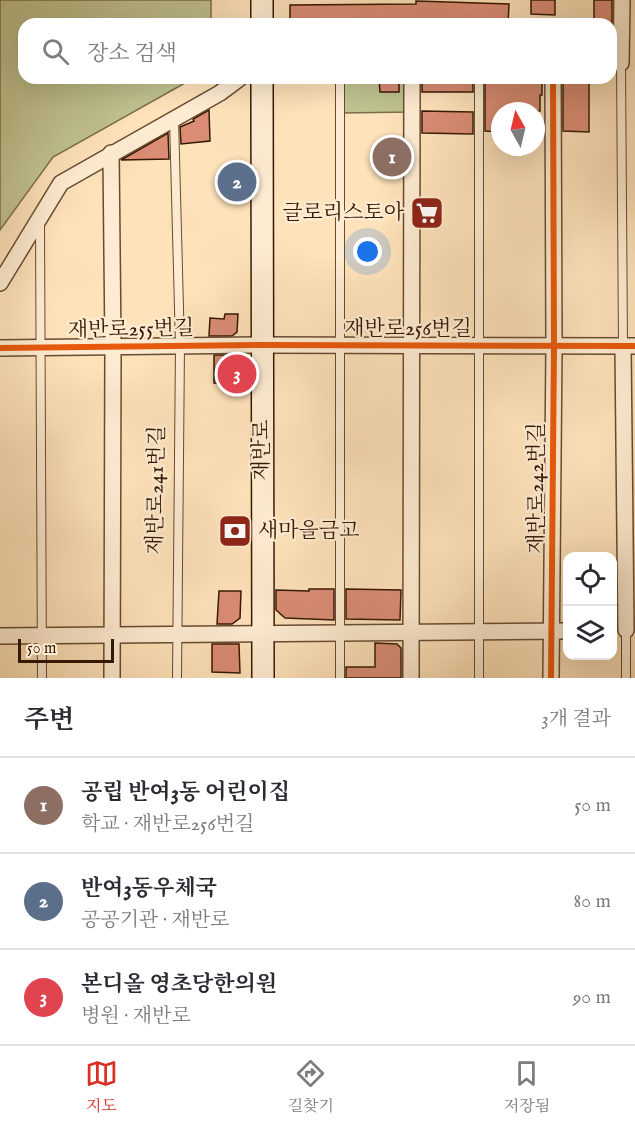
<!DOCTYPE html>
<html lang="ko">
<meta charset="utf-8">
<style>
body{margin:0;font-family:"IM FELL English","Noto Serif KR",serif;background:#f2f2f3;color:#2b2b33}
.controls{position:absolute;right:18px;bottom:18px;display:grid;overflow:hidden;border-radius:12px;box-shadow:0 6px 24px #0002}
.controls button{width:54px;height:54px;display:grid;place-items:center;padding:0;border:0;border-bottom:2px solid #e1e1e2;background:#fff;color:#2b2b33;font:30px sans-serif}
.compass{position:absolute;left:491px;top:102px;width:54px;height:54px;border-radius:50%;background:#fff;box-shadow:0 6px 24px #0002;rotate:352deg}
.scale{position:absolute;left:18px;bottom:15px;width:96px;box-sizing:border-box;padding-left:6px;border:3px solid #361903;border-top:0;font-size:16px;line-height:21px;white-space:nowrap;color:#361903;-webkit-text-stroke:4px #feecd2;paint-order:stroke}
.you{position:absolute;left:368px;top:252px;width:21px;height:21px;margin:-15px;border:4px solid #fff;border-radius:50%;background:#1a73e8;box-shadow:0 0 0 9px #1a73e833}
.badge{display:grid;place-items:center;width:39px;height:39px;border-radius:50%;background:#d93025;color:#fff;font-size:20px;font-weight:700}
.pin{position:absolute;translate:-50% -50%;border:3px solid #fff;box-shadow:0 2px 6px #0006}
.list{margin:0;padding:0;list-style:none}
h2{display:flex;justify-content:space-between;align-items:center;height:78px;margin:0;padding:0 24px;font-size:26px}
h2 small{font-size:20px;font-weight:400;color:#7c7c81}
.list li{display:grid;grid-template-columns:39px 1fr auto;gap:18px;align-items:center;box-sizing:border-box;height:96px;padding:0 24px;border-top:2px solid #e1e1e2}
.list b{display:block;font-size:22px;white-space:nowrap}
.list p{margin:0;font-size:20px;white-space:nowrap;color:#7c7c81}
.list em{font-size:20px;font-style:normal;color:#7c7c81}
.icon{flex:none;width:33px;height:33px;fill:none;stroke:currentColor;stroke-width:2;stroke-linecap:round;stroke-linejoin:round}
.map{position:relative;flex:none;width:635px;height:678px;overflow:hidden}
.search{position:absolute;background:#fff;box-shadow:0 6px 24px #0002;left:18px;right:18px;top:18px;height:66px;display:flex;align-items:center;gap:15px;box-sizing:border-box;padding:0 21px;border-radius:18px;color:#7c7c81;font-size:22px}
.sheet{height:366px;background:#fff}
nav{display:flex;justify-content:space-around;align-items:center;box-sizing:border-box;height:84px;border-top:2px solid #e1e1e2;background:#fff;font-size:16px;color:#7c7c81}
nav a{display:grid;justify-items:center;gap:3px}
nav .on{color:#d93025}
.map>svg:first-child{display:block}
.green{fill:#c0c390;stroke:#7b6e4a;stroke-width:1.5}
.building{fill:#da8c74;stroke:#361903;stroke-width:1.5}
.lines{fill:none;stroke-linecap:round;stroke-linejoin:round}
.service-casing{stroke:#684b31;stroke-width:10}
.minor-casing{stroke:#684b31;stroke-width:18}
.secondary-casing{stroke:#361903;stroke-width:24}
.service{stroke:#feecd2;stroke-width:8}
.minor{stroke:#feecd2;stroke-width:15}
.secondary{stroke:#feecd2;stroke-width:21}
.cycleway-casing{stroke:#feecd2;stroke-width:10}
.cycleway{stroke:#e8590c;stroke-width:6}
.labels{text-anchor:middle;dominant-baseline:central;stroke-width:4.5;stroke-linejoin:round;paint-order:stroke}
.poi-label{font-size:21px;fill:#361903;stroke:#feecd2;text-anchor:end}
.street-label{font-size:21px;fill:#361903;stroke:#feecd2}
</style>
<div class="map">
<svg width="635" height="678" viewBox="0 0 635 678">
<rect width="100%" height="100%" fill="#fee2ba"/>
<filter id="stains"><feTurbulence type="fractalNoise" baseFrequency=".00333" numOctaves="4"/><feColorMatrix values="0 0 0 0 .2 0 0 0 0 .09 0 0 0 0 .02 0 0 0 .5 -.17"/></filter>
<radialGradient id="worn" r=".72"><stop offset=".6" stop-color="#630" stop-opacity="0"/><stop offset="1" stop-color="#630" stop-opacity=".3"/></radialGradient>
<g class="green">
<polygon points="0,0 211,0 211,24 24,24 24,78 194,78 53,157 0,230"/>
<polygon points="340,78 412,78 412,112 340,113"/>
</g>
<g class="building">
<polygon points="531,0 555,0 555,15 531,14"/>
<rect x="594" y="0" width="18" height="24"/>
<polygon points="416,1 509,4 508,24 415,23 415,20 290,22 290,5 416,4"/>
<polygon points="379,78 399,78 399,92 380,92"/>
<rect x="422" y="78" width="51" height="14"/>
<polygon points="485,78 542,78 542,95 540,95 540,111 500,111 500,132 485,131"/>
<polygon points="563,78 589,78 589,132 563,131"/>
<polygon points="209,110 210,141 181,144 180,127 194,121 193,119"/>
<polygon points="422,111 473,112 473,134 422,133"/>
<polygon points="168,133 169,159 121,160"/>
<polygon points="225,314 238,314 237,332 232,336 209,336 210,318 224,319"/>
<polygon points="214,355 233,355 240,364 239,384 214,383"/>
<polygon points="309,589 334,589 334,620 285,618 276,610 276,590 309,591"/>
<polygon points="346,589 401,590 400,620 346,619"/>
<polygon points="219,591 241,591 240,618 232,624 217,624"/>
<polygon points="375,643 397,644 401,648 401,678 346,678 346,667 375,667"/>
<polygon points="212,644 239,644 240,673 212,672"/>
</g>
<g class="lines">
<g class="service-casing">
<g id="service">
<polyline points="621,63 623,346"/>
<polyline points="340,78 340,678"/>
<polyline points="174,119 180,346 177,678"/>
<polyline points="40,224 42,678"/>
<polyline points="626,630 626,678"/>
<polyline points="479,678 479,78"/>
</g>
</g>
<g class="minor-casing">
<g id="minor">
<polyline points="621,63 622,0"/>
<polyline points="111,153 113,347 112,678"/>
<polyline points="0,283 61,183 220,93 240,78"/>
<polyline points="623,346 626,630"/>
<polyline points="0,348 262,345 635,346"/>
<polyline points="0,636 568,631"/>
<polyline points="411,678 412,78"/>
<polyline points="551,678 554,346 553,78"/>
</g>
</g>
<g class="secondary-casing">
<g id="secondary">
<polyline points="262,0 262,24"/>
<polyline points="262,78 263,678"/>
</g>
</g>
<use href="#service" class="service"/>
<use href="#minor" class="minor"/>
<use href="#secondary" class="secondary"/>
<g class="cycleway-casing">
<g id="cycleway">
<polyline points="0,348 262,345 635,346"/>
<polyline points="551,678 554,346 553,78"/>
</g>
</g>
<use href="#cycleway" class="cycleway"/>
</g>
<defs>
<g id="supermarket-square" transform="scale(1.725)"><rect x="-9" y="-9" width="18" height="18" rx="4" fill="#8f2418" stroke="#feecd2"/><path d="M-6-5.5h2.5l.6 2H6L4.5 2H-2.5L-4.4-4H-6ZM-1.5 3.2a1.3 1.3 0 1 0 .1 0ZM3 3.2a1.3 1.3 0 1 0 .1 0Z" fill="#fff"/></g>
<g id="bank-square" transform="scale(1.725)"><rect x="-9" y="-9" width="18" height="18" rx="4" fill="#8f2418" stroke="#feecd2"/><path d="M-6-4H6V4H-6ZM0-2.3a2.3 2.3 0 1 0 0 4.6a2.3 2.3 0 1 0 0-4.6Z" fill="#fff"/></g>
</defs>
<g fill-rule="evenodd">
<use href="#supermarket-square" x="427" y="213"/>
<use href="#bank-square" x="235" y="531"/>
</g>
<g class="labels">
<g class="poi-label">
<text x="404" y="213">글로리스토아</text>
<text x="258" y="531" text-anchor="start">새마을금고</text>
</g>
<g class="street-label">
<text x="408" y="329">재반로256번길</text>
<text transform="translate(131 330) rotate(-1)">재반로255번길</text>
<text transform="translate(262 450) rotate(-90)">재반로</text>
<text transform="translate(537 488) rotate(-90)">재반로242번길</text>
<text transform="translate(157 490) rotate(-89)">재반로241번길</text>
</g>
</g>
<rect width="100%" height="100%" filter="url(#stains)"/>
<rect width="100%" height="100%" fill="url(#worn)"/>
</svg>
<div class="controls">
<button><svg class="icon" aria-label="locate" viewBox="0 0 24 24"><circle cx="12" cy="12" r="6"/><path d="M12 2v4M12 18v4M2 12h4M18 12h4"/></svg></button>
<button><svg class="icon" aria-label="layers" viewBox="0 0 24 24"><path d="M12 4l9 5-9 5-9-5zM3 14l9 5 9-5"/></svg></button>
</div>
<svg class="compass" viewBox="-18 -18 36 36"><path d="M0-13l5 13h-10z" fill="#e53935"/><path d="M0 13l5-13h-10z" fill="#7c7c81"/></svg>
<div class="scale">50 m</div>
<div class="you"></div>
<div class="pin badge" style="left:392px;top:157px;background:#8d6e63">1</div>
<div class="pin badge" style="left:237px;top:182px;background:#5c6f8a">2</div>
<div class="pin badge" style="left:237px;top:374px;background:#e0444e">3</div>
<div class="search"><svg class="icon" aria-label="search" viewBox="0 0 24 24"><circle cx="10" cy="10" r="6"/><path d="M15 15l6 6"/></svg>장소 검색</div>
</div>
<section class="sheet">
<h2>주변<small>3개 결과</small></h2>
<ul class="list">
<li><span class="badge" style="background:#8d6e63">1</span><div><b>공립 반여3동 어린이집</b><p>학교 · 재반로256번길</p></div><em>50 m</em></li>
<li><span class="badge" style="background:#5c6f8a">2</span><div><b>반여3동우체국</b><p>공공기관 · 재반로</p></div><em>80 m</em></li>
<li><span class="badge" style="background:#e0444e">3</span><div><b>본디올 영초당한의원</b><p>병원 · 재반로</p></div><em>90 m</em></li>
</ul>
</section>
<nav>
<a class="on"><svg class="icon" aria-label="map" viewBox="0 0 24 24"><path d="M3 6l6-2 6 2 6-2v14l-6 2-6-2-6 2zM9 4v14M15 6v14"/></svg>지도</a>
<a><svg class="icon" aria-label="directions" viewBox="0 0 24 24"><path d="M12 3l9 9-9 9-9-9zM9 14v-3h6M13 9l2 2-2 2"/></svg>길찾기</a>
<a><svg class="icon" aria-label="saved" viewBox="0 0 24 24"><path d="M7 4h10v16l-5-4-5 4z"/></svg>저장됨</a>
</nav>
